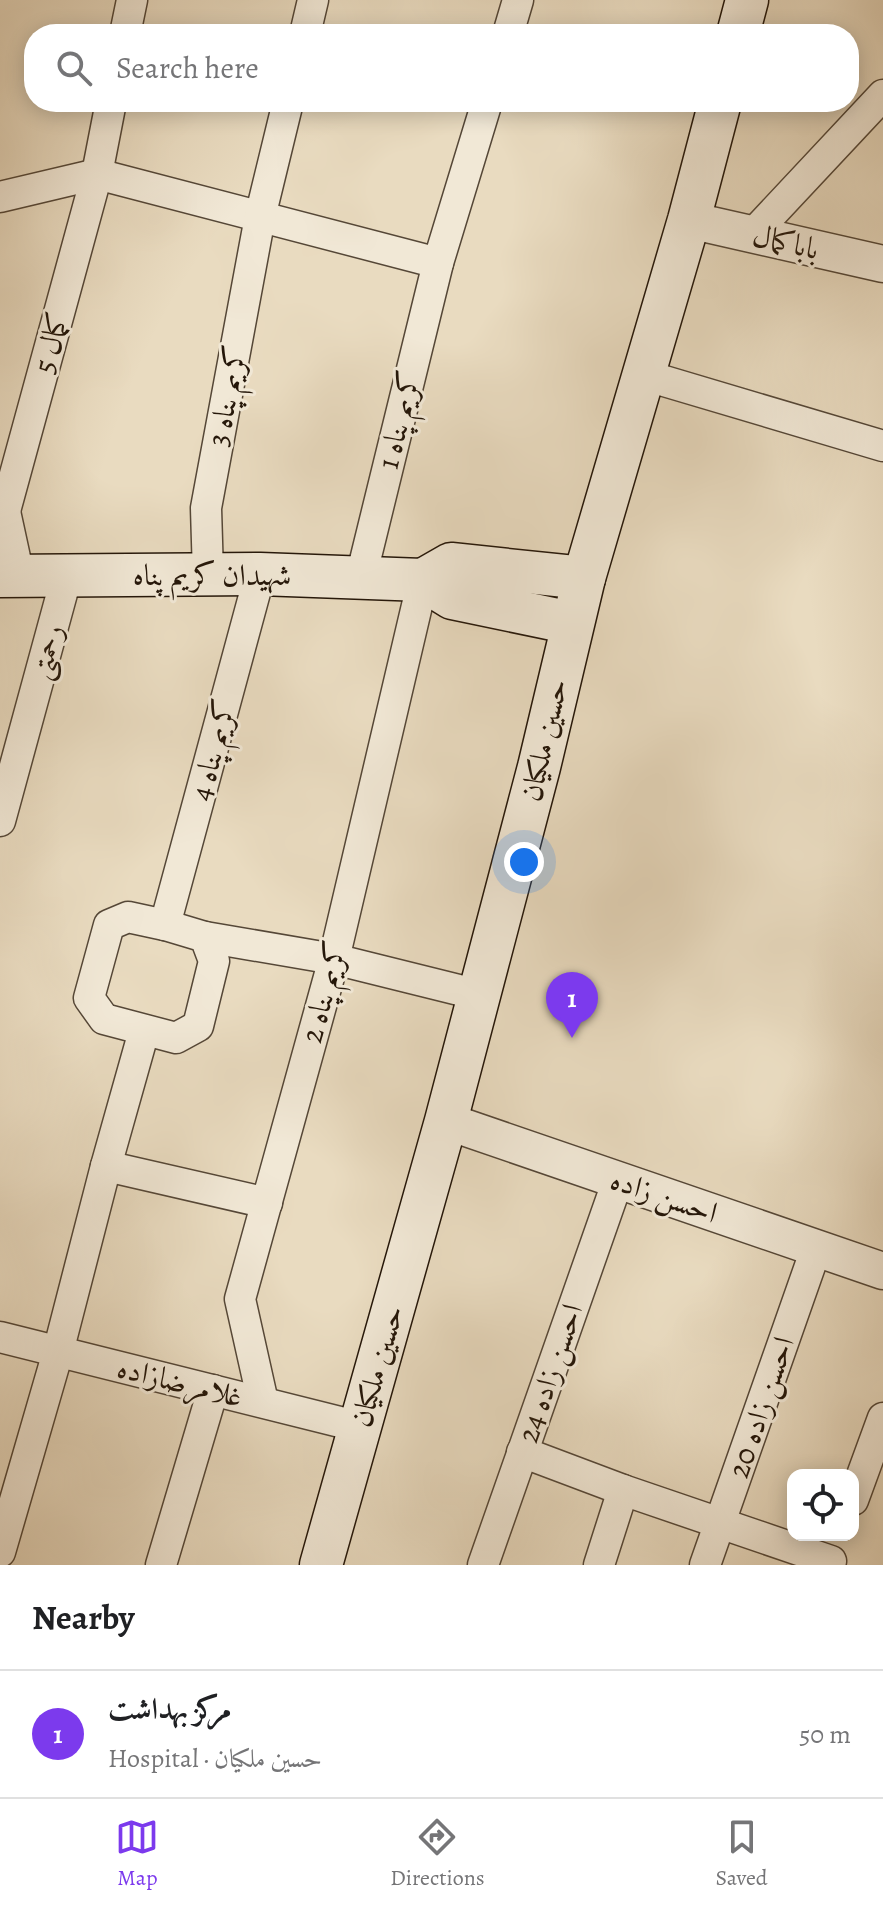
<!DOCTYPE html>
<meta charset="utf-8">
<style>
body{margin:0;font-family:Alegreya,Amiri,serif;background:#f2f2f2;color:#202124}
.controls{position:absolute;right:24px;bottom:24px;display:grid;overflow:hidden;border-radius:16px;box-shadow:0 4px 20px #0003}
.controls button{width:72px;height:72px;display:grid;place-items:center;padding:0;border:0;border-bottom:2px solid #e0e0e0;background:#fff;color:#202124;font:40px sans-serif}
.you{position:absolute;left:524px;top:862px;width:28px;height:28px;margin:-20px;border:6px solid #fff;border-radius:50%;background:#1a73e8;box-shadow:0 0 0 12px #1a73e833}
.badge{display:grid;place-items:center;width:52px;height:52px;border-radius:50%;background:#7c3aed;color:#fff;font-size:26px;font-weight:700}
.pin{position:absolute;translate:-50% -66px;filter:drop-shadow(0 2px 4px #0008)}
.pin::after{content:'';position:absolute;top:42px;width:28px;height:24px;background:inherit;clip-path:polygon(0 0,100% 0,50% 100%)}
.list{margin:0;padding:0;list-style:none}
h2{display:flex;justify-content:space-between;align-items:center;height:104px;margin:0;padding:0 32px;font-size:34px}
h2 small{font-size:26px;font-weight:400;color:#757577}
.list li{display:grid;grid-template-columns:52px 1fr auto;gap:24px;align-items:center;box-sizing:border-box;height:128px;padding:0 32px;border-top:2px solid #e0e0e0}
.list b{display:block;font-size:30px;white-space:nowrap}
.list p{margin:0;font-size:26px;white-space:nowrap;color:#757577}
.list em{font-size:26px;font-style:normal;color:#757577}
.icon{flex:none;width:44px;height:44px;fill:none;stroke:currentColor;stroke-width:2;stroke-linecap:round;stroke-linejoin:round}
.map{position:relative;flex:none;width:883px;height:1565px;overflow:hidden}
.search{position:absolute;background:#fff;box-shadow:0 4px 20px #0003;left:24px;right:24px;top:24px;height:88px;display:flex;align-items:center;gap:20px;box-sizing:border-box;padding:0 28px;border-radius:32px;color:#757577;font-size:30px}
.sheet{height:232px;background:#fff}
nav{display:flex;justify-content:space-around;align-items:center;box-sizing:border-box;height:112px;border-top:2px solid #e0e0e0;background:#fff;font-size:22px;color:#757577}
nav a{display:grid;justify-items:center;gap:4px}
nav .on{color:#7c3aed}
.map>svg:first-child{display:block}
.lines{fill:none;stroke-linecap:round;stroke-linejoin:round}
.minor-casing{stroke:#554737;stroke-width:33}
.tertiary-casing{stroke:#554737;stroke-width:39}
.secondary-casing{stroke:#241609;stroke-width:45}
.minor{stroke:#f1e8d6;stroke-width:30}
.tertiary{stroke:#f1e8d6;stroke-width:36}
.secondary{stroke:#f1e8d6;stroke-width:42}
.labels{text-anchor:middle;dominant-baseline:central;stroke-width:6;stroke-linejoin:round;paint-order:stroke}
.street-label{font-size:30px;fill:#241609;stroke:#f1e8d6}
</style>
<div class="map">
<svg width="883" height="1565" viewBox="0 0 883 1565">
<rect width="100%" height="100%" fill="#e9dbc0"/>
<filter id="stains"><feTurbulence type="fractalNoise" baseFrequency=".0025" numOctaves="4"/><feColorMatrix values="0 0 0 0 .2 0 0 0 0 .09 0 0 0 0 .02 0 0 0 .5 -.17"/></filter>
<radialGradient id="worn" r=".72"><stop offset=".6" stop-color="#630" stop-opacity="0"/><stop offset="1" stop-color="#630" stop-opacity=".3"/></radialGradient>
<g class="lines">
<g class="minor-casing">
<g id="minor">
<polyline points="125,34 132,0"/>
<polyline points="305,34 313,0"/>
<polyline points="508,34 518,0"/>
<polyline points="0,197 97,174 438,263"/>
<polyline points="752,235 883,95"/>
<polyline points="644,375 883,446"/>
<polyline points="1,493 19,576"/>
<polyline points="5,511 97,174 111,102"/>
<polyline points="208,575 206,508 260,217 288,102"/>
<polyline points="361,577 438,263 487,102"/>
<polyline points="0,821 67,575"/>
<polygon points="128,917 165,925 205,937 214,961 198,1026 176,1038 104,1019 89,998 109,925"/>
<polyline points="165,925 260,574"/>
<polyline points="205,937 334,959 479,995"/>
<polyline points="106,1166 267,1203"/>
<polyline points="0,1337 360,1427"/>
<polyline points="263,1402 240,1299 334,959 423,580"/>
<polyline points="522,1452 623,1490 831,1561"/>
<polyline points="853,1500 883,1418"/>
<polyline points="0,1552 58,1352 106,1166 144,1031"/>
<polyline points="161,1565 213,1390"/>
<polyline points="483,1565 618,1180"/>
<polyline points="599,1565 623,1490"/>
<polyline points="705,1565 816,1249"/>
</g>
</g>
<g class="tertiary-casing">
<g id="tertiary">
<polyline points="689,220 883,264"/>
<polyline points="446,1121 883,1271"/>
</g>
</g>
<g class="secondary-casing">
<g id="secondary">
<polyline points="738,34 747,0"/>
<polyline points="0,576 260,574 423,580"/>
<polyline points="423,580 451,564 584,578"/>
<polyline points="423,580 452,598 572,623"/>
<polyline points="321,1565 446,1121 539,767 584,578 689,220 720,102"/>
</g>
</g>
<use href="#minor" class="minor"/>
<use href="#tertiary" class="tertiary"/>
<use href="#secondary" class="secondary"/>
</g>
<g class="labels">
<g class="street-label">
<text transform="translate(786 242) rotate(13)">باباکمال</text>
<text transform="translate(51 343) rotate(-75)">کمال 5</text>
<text transform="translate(227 396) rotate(-79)">کریم پناه 3</text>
<text transform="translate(399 420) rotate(-76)">کریم پناه 1</text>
<text x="212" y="575">شهیدان کریم پناه</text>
<text transform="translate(46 652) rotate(-75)">رحمتی</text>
<text transform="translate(544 740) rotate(-77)">حسین ملکیان</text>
<text transform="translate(213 750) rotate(-75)">کریم پناه 4</text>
<text transform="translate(324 992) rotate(-75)">کریم پناه 2</text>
<text transform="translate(664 1196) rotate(19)">احسن زاده</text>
<text transform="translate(377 1366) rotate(-74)">حسین ملکیان</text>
<text transform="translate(550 1373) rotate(-71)">احسن زاده 24</text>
<text transform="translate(180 1382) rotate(14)">غلامرضازاده</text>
<text transform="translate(761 1407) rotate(-71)">احسن زاده 20</text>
</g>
</g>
<rect width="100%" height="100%" filter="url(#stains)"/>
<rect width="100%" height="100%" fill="url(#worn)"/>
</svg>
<div class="controls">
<button><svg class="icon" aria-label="locate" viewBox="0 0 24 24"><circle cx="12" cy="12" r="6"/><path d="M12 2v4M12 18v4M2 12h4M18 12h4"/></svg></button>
</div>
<div class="you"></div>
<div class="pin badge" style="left:572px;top:1038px">1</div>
<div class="search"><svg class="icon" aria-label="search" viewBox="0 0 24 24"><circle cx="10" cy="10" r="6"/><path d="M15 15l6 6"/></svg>Search here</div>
</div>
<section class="sheet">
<h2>Nearby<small></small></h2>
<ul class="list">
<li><span class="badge">1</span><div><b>مرکز بهداشت</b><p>Hospital · حسین ملکیان</p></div><em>50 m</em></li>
</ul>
</section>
<nav>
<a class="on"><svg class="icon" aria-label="map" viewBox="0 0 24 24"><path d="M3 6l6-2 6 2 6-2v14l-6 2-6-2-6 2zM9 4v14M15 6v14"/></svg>Map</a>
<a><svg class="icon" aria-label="directions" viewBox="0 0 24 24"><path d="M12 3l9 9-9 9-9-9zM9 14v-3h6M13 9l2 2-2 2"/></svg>Directions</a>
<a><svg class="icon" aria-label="saved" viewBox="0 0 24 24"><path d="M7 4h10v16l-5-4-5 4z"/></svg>Saved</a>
</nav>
